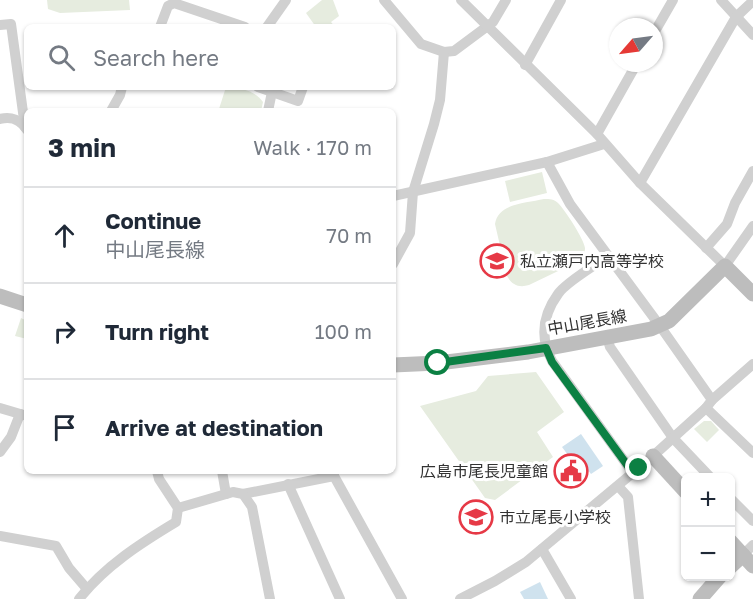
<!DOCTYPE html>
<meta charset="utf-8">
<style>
body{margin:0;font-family:"Golos Text","Noto Sans JP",sans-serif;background:#f6f6f7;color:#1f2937}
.controls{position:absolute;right:18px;bottom:18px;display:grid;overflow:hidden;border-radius:9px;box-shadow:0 2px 4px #0004}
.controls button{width:54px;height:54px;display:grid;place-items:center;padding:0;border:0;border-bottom:2px solid #e0e1e3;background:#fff;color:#1f2937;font:30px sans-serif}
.compass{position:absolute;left:609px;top:18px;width:54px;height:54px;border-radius:50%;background:#fff;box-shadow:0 2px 4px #0004;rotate:242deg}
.stop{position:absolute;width:18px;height:18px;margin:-14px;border:4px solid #0b8043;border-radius:50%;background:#fff}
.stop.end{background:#0b8043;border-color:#fff;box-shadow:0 2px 6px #0008}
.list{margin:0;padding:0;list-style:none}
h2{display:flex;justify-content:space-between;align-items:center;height:78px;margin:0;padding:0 24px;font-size:26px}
h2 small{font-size:20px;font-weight:400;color:#747a83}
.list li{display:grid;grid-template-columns:39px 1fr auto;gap:18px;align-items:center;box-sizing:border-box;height:96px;padding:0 24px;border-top:2px solid #e0e1e3}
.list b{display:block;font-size:22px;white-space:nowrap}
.list p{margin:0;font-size:20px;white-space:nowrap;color:#747a83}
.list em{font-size:20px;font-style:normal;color:#747a83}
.icon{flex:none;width:33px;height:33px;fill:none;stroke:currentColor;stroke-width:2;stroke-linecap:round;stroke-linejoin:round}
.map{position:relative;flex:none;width:753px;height:599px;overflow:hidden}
.search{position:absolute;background:#fff;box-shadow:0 2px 4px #0004;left:24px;top:24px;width:372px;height:66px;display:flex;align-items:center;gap:15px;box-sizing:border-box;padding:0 21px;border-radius:9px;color:#747a83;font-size:22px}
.panel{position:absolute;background:#fff;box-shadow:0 2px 4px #0004;left:24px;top:108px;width:372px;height:366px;border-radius:9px}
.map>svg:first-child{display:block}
.green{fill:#e6ecdf}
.water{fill:#cfe2ee}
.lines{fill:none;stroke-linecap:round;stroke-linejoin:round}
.street{stroke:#d0d0d0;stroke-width:10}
.secondary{stroke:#bdbdbd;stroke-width:15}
.route{stroke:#0b8043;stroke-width:8}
.labels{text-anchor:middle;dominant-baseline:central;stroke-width:6;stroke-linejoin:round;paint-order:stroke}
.poi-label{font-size:16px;fill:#333;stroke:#fff;text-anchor:start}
.street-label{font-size:16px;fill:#333;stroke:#fff}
</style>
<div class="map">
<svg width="753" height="599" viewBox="0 0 753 599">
<rect width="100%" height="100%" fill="#fff"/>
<g class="green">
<polygon points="47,0 129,0 130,10 60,13 48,9"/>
<polygon points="322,0 333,0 339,16 331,22 335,27 316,27 306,13"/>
<path d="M226 87C239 87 256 91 263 102L261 111H227L219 109Z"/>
<polygon points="542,172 547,193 510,202 505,181"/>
<path d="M544 199C550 199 554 199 558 203 565 210 584 239 585 248 585 254 583 257 579 261L529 285C519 288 512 285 507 276L495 224C498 203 527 203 544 199Z"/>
<polygon points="21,318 27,321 27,339 15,336"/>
<polygon points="536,372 564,412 537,432 553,457 495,500 485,498 420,406 476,391 488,376"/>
<polygon points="704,421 711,421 719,430 707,442 694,429"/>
</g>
<g class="water">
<polygon points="581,434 603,466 591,474 577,456 571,459 562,447"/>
<polygon points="540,582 548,599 524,599 520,592"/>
</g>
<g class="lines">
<g class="street">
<polyline points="384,0 421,44 444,52 454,51 493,22 506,0"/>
<polyline points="461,0 597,134 640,183 725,266 753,226"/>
<polyline points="721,0 753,35"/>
<polyline points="0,25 11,24 25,127"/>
<polyline points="160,27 168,6 174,3 245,27"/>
<polyline points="267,27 286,0"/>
<polyline points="654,33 673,0"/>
<polyline points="525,65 561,0"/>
<polyline points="258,87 298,101 303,87"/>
<polyline points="111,111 120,95 122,87"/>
<polyline points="268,111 272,92"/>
<path d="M0 119C11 116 21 120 27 130"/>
<polyline points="597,134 637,63"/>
<polyline points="640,183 736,17 753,1"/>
<polyline points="393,196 547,162 604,144"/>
<polyline points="706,248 727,224 735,203 753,171"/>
<path d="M607 257C595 265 565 283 558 294 542 316 540 338 552 361L633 473"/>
<polyline points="393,264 410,233 413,192 434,124 440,100 444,52"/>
<polyline points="607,337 610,347 673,438 711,478"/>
<polyline points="712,400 753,364"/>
<polyline points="0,408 27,416"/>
<polyline points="706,408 753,453"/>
<polyline points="0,452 11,437 20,414"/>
<polyline points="222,471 226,494"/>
<polyline points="334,471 334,476 402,599"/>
<polyline points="288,484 340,599"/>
<polyline points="618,486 628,497 639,599"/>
<polyline points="243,494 334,476"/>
<polyline points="730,498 753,521"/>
<polyline points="178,508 233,492 243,494 252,507 270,599"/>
<polyline points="0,536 56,546 69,568 87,589"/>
<polyline points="542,549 571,599"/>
<polyline points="743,555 753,545"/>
<path d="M79 599C105 566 141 543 176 522L178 508 159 479 157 471"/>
<polyline points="460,599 495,581 526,562 653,456 706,408 712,400 660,326 570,204 547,162"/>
</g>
<g class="secondary">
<polyline points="0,296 27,305"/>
<polyline points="393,365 438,363 528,352 651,329 669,321 725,266 753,294"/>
<polyline points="653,456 686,492"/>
<polyline points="730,541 753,566"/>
<polyline points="730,567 743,555"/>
<polyline points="700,599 720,576"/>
</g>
</g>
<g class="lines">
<polyline class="route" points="438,363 546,348 552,362 633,473 639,468"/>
</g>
<defs>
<g id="school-ring" transform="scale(1.725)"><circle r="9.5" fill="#fff" stroke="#e63946" stroke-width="1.5"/><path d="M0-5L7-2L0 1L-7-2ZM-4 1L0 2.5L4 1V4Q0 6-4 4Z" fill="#e63946"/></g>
<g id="civic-ring" transform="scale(1.725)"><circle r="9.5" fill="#fff" stroke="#e63946" stroke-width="1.5"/><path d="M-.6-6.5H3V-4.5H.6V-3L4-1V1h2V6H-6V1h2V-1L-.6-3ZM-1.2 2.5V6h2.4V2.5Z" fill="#e63946"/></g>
</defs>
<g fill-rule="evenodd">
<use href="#school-ring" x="497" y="261"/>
<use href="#civic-ring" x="571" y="471"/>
<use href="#school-ring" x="476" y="517"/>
</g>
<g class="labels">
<g class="poi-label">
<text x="520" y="261">私立瀬戸内高等学校</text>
<text x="548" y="471" text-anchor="end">広島市尾長児童館</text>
<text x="499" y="517">市立尾長小学校</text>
</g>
<g class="street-label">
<text transform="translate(587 322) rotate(-10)">中山尾長線</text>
</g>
</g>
</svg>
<div class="controls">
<button>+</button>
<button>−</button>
</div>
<svg class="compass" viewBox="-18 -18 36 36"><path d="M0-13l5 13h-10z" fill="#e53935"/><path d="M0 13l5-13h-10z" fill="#747a83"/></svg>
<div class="stop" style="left:438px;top:363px"></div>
<div class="stop end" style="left:639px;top:468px"></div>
<div class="search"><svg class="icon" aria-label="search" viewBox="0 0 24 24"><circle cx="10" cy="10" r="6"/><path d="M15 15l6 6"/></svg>Search here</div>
<section class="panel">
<h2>3 min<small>Walk · 170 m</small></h2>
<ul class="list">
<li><svg class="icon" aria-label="ahead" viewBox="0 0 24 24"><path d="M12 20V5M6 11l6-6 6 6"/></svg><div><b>Continue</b><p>中山尾長線</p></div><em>70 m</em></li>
<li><svg class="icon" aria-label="right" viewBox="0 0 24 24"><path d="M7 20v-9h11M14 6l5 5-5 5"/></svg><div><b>Turn right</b></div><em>100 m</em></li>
<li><svg class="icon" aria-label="arrive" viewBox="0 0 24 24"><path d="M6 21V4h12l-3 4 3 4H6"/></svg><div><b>Arrive at destination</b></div></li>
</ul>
</section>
</div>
